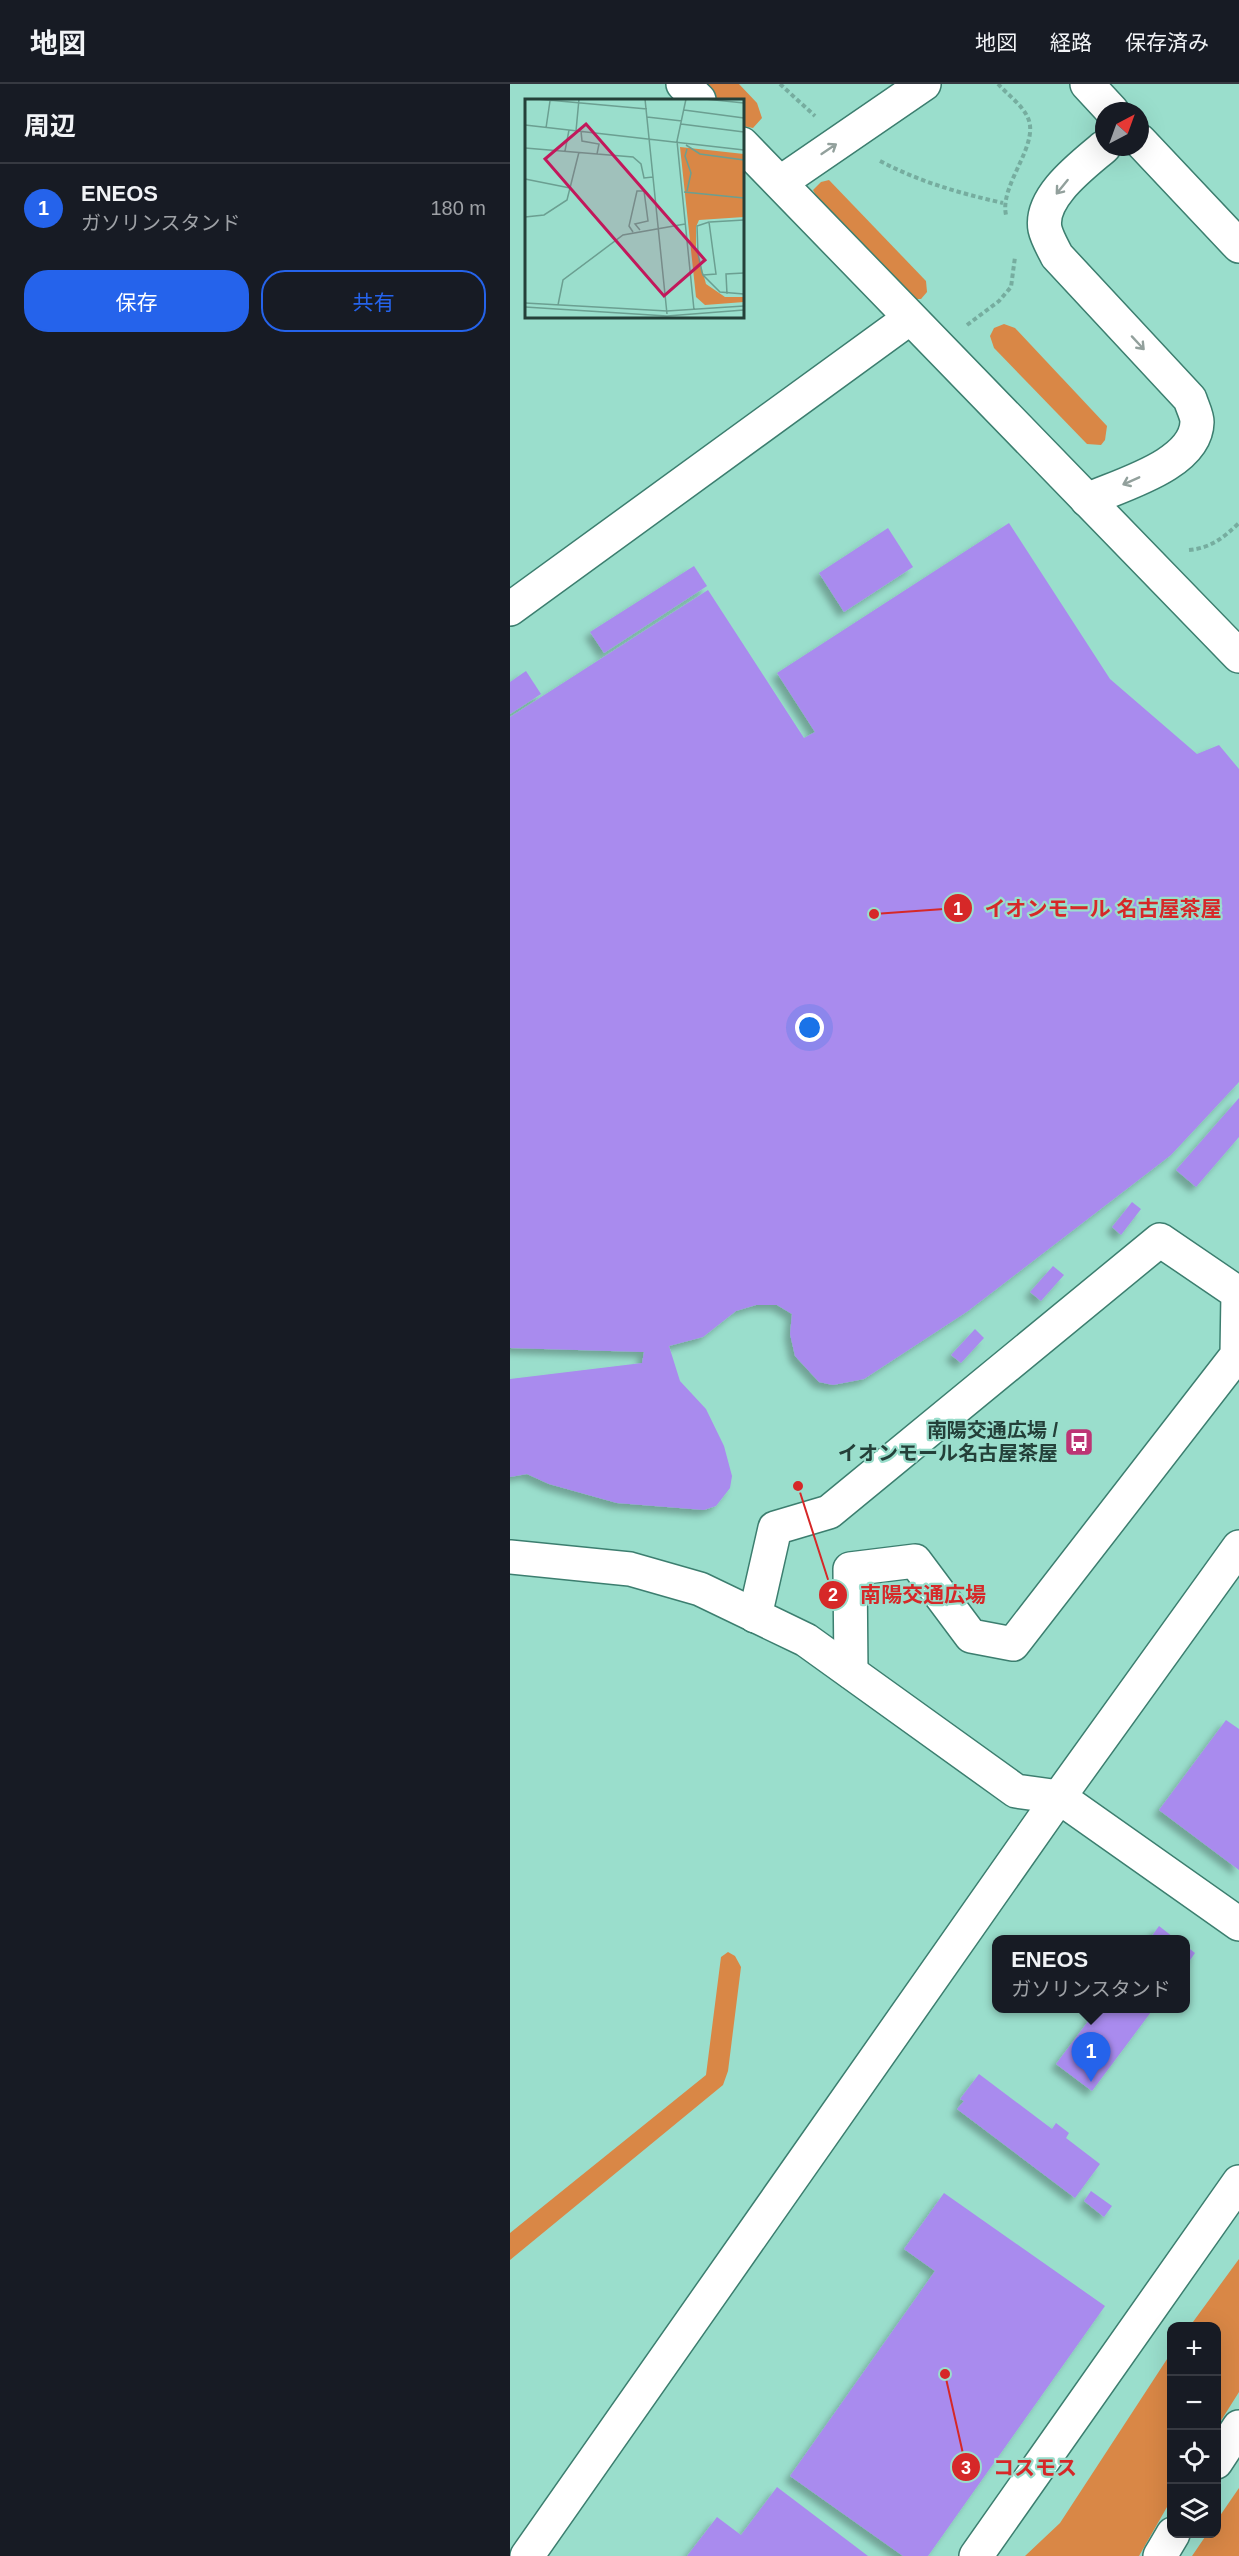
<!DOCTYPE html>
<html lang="ja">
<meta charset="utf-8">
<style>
body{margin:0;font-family:Arial,"Noto Sans JP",sans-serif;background:#20242c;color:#f1f3f6}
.controls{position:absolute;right:18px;bottom:18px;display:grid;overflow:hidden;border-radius:12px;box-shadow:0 6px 24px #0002}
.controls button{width:54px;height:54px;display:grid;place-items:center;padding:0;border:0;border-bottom:2px solid #363941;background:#171b24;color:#f1f3f6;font:30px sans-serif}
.compass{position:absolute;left:585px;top:18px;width:54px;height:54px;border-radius:50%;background:#171b24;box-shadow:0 6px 24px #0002;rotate:41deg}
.you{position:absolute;left:300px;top:944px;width:21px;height:21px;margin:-15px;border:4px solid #fff;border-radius:50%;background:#1a73e8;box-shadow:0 0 0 9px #1a73e833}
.badge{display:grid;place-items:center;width:39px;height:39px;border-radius:50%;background:#2563eb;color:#fff;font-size:20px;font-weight:700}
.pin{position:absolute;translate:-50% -50px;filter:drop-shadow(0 2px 3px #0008)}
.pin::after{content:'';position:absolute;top:32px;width:21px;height:18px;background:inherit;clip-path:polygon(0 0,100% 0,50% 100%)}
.popup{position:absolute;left:482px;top:1851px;width:198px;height:78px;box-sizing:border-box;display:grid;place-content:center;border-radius:12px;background:#171b24;filter:drop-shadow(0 2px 4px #0005);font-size:20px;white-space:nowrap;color:#9ea1a6}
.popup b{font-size:22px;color:#f1f3f6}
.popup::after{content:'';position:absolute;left:50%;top:100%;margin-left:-12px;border:12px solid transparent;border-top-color:#171b24}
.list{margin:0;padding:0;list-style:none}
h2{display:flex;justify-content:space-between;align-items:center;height:78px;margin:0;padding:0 24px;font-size:26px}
h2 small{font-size:20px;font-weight:400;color:#9ea1a6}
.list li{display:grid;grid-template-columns:39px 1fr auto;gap:18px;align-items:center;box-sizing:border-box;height:90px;padding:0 24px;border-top:2px solid #363941}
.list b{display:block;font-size:22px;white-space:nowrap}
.list p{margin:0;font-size:20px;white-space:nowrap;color:#9ea1a6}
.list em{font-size:20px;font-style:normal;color:#9ea1a6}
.actions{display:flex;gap:12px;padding:18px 24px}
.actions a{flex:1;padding:14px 0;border:2px solid #2563eb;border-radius:24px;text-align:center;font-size:21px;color:#2563eb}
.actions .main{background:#2563eb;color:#fff}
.icon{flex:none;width:33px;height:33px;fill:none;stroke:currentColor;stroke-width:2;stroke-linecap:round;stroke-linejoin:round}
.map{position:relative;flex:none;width:729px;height:2472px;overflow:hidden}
header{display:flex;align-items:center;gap:36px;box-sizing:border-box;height:84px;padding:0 30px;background:#171b24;border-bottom:2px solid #363941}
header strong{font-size:28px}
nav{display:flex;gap:33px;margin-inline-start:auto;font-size:21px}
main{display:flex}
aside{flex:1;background:#171b24}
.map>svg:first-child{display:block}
.green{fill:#d98746}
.building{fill:#a98bee;filter:url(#shadow)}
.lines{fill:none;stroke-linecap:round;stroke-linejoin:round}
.minor-casing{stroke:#3c7e6f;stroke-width:36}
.path{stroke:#76ad9f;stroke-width:4;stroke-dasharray:4.5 3;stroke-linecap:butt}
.minor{stroke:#fff;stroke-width:33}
.oneway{stroke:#92a09c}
.labels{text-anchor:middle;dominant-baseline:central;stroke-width:4.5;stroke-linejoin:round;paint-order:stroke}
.poi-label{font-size:20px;font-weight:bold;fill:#244039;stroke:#9adecc;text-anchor:end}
.inset-road{fill:none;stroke:#6b9f91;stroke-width:1.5}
.view{fill:#c2185b;fill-opacity:0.15;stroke:#c2185b;stroke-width:3}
.inset-edge{fill:none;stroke:#244039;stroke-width:3}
.leader{fill:none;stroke:#d62828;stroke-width:2}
.callout-dot{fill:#d62828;stroke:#9adecc;stroke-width:2}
.mark-label{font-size:18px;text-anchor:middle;font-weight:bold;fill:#fff}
.callout-label{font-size:21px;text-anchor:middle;font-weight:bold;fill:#d62828;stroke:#9adecc;stroke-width:4.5;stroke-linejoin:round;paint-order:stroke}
</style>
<header>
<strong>地図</strong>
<nav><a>地図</a><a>経路</a><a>保存済み</a></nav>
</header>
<main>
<aside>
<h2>周辺<small></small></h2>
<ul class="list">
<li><span class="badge">1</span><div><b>ENEOS</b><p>ガソリンスタンド</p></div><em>180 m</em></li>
</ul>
<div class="actions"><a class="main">保存</a><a>共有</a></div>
</aside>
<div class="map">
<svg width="729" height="2472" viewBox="0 0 729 2472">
<defs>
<filter id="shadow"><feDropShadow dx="-5.5" dy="5.5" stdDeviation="3" flood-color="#0004"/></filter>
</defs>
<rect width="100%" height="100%" fill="#9adecc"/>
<g class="green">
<polygon points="191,0 229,0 247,19 252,34 243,44 233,42 232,16 208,16"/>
<polygon points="319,96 416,197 417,208 411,215 405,215 309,117 303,106 311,98"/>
<polygon points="494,240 505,244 597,342 595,356 591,361 577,360 484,264 480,252 484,244"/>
<polygon points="218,1868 225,1872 231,1883 218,1987 213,2001 0,2176 0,2149 196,1991 211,1873"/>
<polygon points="729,2175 729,2308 707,2343 706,2242 680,2242"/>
<polygon points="661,2269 661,2416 629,2472 515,2472 550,2439"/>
<polygon points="729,2404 729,2472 682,2472 697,2450 706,2450 707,2436"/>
</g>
<g class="building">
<polygon points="499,439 600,595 687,670 709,661 729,685 729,998 661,1071 458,1227 354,1295 323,1301 309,1298 285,1272 280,1250 282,1230 267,1221 246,1221 226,1227 193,1253 159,1262 170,1297 196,1325 214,1362 222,1392 220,1404 206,1422 194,1426 107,1419 39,1400 17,1390 0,1393 0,1295 132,1279 134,1268 0,1264 0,633 198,506 294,654 305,648 267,589"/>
<polygon points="378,444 403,483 334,528 309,489"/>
<polygon points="184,482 197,502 94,569 80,548"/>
<polygon points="16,587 31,610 0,630 0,598"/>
<polygon points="729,1014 729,1053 686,1103 666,1086"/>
<polygon points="622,1118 631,1125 611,1151 602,1143"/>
<polygon points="543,1182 554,1191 531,1217 520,1208"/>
<polygon points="465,1245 474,1254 451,1279 441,1271"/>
<polygon points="716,1636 729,1645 729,1786 649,1726"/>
<polygon points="649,1842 667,1856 639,1856"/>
<polygon points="676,1862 685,1869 676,1882"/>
<polygon points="588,1924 644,1924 582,2007 546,1980"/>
<polygon points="469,1990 542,2045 546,2039 559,2049 556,2054 590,2080 565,2114 447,2025 454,2017 450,2015"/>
<polygon points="581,2107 602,2122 594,2133 574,2117"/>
<polygon points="434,2109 595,2222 418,2472 393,2472 280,2392 425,2187 394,2165"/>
<polygon points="267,2403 358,2472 177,2472 207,2433 231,2451"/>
</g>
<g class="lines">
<g class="minor-casing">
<g id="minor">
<polyline points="173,0 189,16"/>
<polyline points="577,0 602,27"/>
<polyline points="630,57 729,162"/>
<polyline points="232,60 729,572"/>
<polyline points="271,98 414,0"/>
<path d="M577 416C610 401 686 381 687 338 687 331 682 322 680 315L547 172C543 164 537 154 535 145 529 113 573 81 594 63"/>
<polyline points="0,525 400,234"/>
<polyline points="0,1473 120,1485 190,1505 296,1556 506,1707 549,1713 729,1840"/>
<polyline points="245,1532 265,1444 319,1428 650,1156 728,1209 727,1271 503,1560 461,1552 405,1477 340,1485 341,1588"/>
<polyline points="706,2378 729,2343"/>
<polyline points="17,2472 549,1713 729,1463"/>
<polyline points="466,2472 729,2098"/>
<polyline points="650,2472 663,2450"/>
</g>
</g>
<g class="path">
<polyline points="270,0 305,32"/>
<path d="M488 0C497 10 511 20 517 32 532 59 489 100 496 131"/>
<path d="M370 77C410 98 449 109 493 119"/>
<polyline points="457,241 489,217 501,203 505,173"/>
<path d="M679 466C701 464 713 454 729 439"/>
</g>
<use href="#minor" class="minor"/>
</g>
<defs><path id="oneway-shaft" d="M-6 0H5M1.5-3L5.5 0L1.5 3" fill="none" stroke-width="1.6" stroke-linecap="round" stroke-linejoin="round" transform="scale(1.5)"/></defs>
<g class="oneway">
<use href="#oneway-shaft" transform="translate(319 65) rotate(-34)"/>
<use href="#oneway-shaft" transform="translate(552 103) rotate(129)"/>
<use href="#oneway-shaft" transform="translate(628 259) rotate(47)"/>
<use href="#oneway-shaft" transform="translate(621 397) rotate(156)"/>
</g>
<defs>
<g id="bus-square" transform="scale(1.5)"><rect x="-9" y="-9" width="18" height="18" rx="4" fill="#bd3574" stroke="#9adecc"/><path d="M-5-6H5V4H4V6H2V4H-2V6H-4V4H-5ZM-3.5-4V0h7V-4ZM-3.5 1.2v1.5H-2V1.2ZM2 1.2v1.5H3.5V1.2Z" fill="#fff"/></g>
</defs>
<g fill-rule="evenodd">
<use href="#bus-square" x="569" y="1358"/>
</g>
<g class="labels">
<g class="poi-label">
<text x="548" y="1346">南陽交通広場 /<tspan x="548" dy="23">イオンモール名古屋茶屋</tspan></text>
</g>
</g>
<g transform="translate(15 15)">
<rect width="219" height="219" fill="#9adecc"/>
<path d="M155 48 219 55V118L174 121 171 128V148L181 185 200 198H219V203L180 206 171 198Z" fill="#d98746"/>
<path class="inset-road" d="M12 0 122 10M120 0 142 215M161 0 152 42 169 211M180 0 219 4M159 11 219 19M122 18 157 22M156 25 219 33M0 26 219 51M21 29 25 2M51 32 54 0M56 32 57 42 74 45 72 55M161 46 175 55 219 61M0 49 108 58 116 65 119 79 128 78M162 50 160 57 166 74 162 92M40 52 44 31M0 80 45 89M159 93 219 99M0 118 19 116 42 101 54 53M185 123 219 121M108 133 104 127 112 92H119L123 122 110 125 115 131M178 176 191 175 184 123 172 127 173 155 177 173 178 176 195 193 219 195M202 195 201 175 219 174M0 204 142 212 219 207M33 206 38 181 98 136 160 125M0 208 142 217 219 211"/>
<path class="view" d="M61 25 180 161 139 197 20 60Z"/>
<rect width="219" height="219" class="inset-edge"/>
</g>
<path class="leader" d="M364 830L448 824M288 1402L323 1511M435 2290L456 2383"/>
<g class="callout-dot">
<circle cx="364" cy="830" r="6"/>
<circle cx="288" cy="1402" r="6"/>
<circle cx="435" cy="2290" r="6"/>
<circle cx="448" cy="824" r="15"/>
<circle cx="323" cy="1511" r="15"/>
<circle cx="456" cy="2383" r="15"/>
</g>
<g class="mark-label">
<text x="448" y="831">1</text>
<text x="323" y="1517">2</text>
<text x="456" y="2390">3</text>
</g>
<g class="callout-label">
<text x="593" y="832">イオンモール 名古屋茶屋</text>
<text x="413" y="1518">南陽交通広場</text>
<text x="525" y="2391">コスモス</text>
</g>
</svg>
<div class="controls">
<button>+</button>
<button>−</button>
<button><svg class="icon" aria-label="locate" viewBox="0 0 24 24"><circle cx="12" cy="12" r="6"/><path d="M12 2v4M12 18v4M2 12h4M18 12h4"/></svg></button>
<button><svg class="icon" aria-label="layers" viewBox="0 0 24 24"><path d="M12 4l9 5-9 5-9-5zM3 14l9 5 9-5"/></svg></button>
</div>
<svg class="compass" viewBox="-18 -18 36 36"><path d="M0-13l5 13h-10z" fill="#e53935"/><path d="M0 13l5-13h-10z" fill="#9ea1a6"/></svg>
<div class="you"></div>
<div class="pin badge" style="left:581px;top:1998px">1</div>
<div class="popup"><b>ENEOS</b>ガソリンスタンド</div>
</div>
</main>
